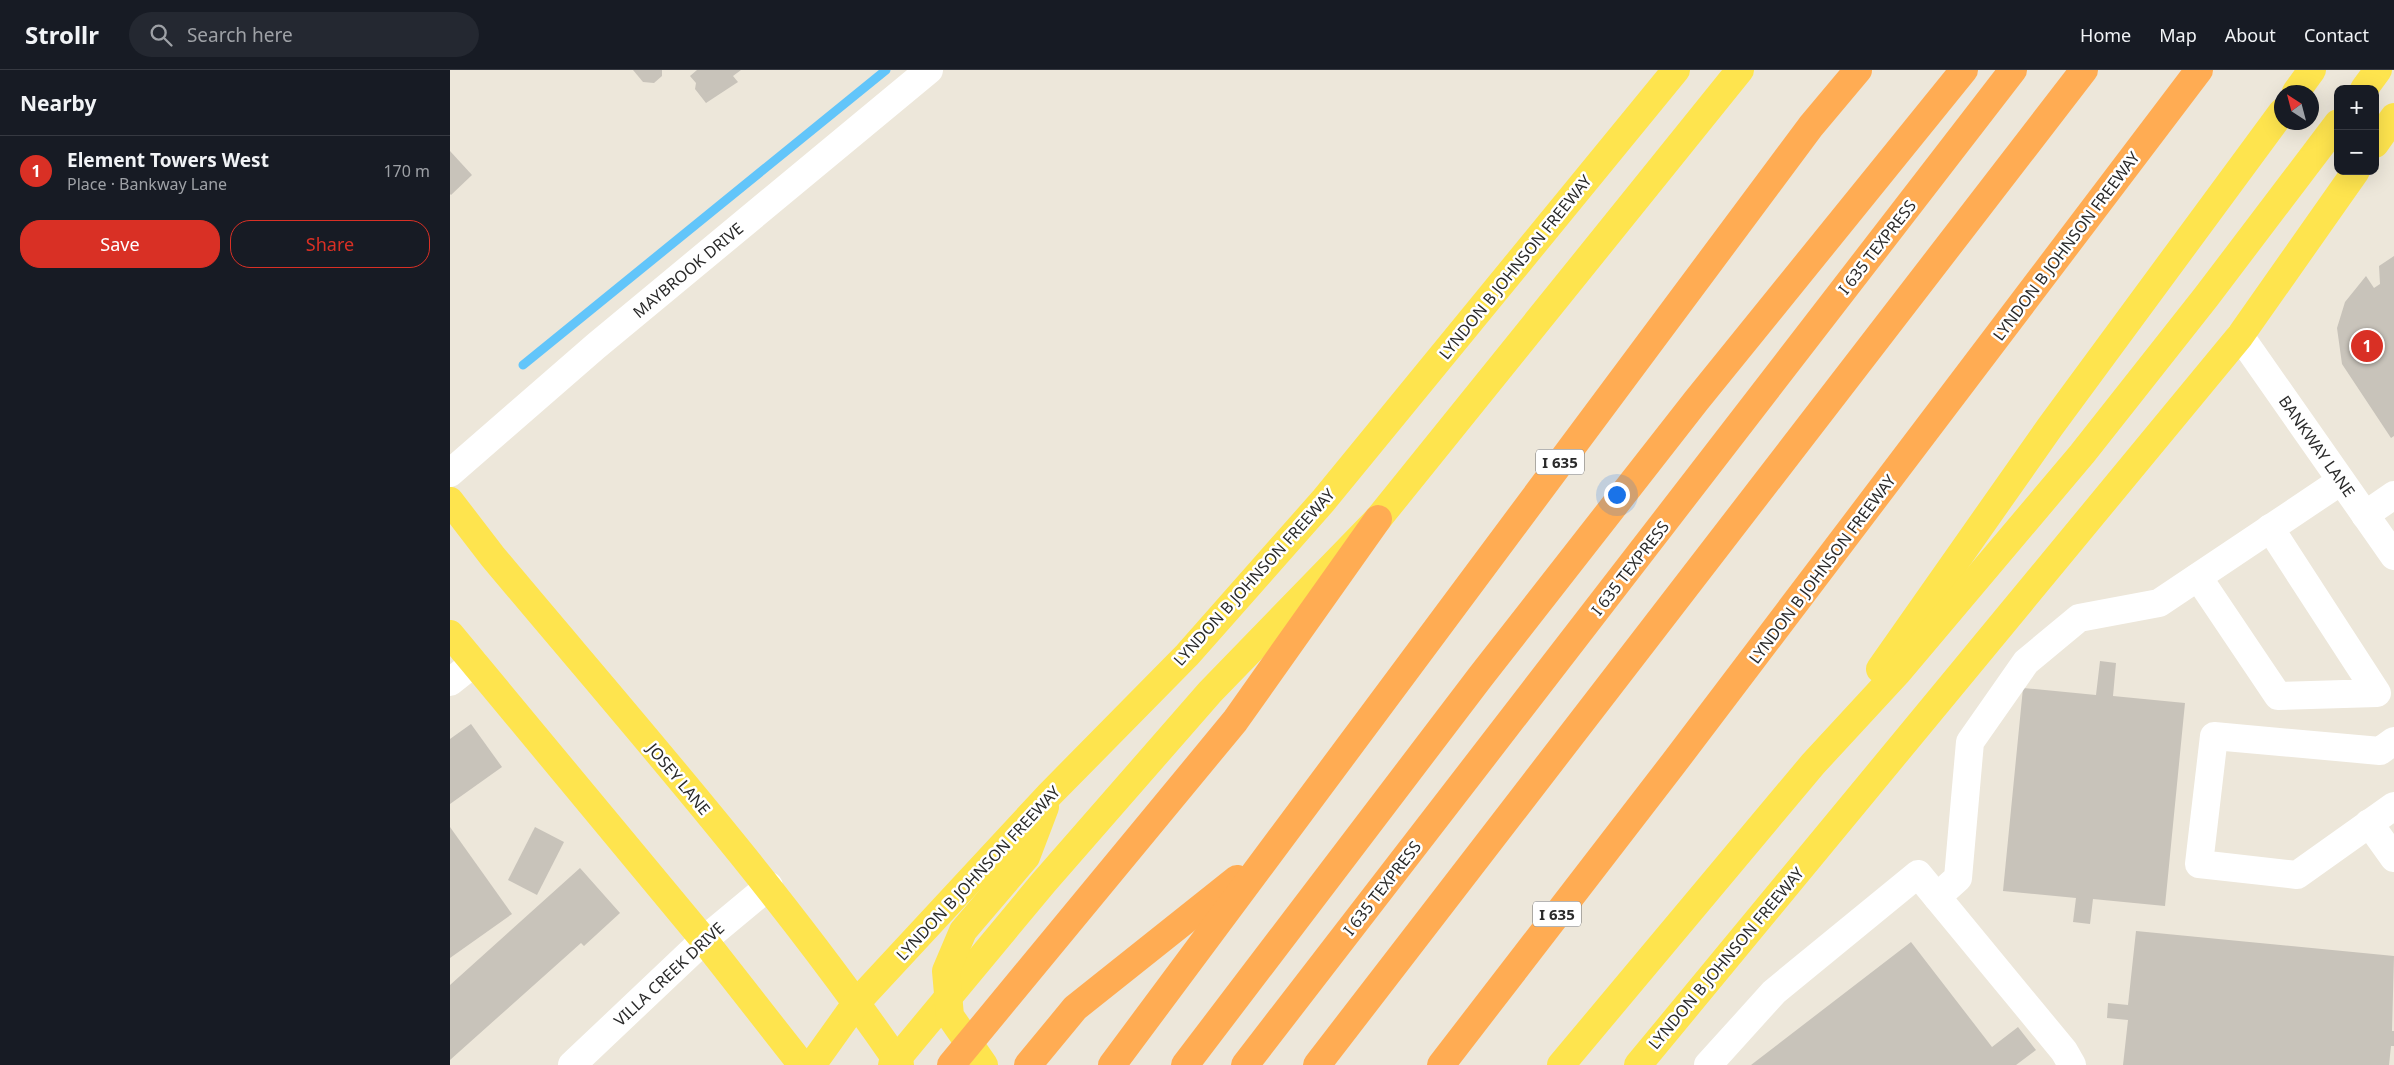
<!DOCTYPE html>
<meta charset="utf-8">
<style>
body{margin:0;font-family:"Noto Sans",sans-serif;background:#242831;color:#f1f3f6}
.controls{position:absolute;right:15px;top:15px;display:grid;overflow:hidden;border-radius:10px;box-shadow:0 5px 20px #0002}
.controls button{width:45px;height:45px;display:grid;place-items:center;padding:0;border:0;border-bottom:1px solid #363941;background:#171b24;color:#f1f3f6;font:25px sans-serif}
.compass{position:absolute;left:1824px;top:15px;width:45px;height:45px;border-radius:50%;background:#171b24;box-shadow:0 5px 20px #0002;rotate:324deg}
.you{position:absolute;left:1166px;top:424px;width:18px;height:18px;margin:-12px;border:4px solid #fff;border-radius:50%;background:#1a73e8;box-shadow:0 0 0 8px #1a73e833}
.badge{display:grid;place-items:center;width:32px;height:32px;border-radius:50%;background:#d93025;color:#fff;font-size:16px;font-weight:700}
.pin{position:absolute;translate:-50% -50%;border:2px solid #fff;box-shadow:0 1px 5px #0006}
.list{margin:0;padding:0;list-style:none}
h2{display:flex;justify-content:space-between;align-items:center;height:65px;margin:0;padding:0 20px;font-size:21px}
h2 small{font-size:16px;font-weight:400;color:#9ea1a6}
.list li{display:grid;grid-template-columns:32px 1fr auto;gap:15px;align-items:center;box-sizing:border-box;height:70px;padding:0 20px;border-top:1px solid #363941}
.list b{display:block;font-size:19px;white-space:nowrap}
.list p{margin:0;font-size:16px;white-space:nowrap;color:#9ea1a6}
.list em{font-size:16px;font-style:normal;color:#9ea1a6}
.actions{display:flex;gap:10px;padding:15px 20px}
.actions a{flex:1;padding:11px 0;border:1px solid #d93025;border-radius:20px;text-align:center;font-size:18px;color:#d93025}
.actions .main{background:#d93025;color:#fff}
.icon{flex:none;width:28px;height:28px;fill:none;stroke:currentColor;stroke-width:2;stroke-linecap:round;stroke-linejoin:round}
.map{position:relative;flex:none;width:1944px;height:995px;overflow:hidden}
header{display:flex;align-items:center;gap:30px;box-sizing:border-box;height:70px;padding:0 25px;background:#171b24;border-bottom:1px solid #363941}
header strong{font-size:24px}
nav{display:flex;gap:28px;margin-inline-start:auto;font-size:18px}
.search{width:350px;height:45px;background:#242831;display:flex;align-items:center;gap:12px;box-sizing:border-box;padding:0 18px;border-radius:28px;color:#9ea1a6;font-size:19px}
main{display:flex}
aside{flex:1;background:#171b24}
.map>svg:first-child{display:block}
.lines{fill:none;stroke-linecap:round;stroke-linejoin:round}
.stream{stroke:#62c5fa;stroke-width:9}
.building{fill:#c8c3ba}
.minor{stroke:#fff;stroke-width:28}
.major{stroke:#fee44e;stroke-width:28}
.highway{stroke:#ffac53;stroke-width:28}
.labels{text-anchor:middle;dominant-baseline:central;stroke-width:5;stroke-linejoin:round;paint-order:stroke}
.shield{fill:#fff;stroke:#6a6a6a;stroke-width:1}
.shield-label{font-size:15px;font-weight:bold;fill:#2a2a2a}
.street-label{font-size:16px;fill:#2a2a2a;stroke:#fff}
</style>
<header>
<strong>Strollr</strong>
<div class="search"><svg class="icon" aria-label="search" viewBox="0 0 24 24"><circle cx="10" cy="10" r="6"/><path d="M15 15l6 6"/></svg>Search here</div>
<nav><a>Home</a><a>Map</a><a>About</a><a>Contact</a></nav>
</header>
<main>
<aside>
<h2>Nearby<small></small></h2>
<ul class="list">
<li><span class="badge">1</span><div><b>Element Towers West</b><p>Place · Bankway Lane</p></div><em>170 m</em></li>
</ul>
<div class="actions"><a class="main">Save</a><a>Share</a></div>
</aside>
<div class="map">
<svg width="1944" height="995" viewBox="0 0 1944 995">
<rect width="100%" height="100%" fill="#ede7da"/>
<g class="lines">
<polyline class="stream" points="73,295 436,0"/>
</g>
<g class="building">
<polygon points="183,0 212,0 212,6 204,13 193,12"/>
<polygon points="247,0 291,0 283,6 288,12 256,33 245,19 246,13 240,6"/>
<polygon points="0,81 22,105 1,125 0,124"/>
<polygon points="1944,186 1944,366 1941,368 1892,294 1887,258 1895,232 1916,206 1924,218 1930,214 1929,196"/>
<polygon points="1650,591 1666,593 1663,626 1735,633 1715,836 1643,829 1640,854 1623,852 1626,828 1553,821 1573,618 1646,625"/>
<polygon points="21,654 52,697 0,734 0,669"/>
<polygon points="0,757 62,844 0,888"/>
<polygon points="85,757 114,772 87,825 58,810"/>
<polygon points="130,798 170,843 134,876 131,873 0,990 0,915"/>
<polygon points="1686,861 1944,886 1942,961 1944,961 1944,976 1941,976 1939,995 1673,995 1678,950 1657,948 1658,933 1678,935"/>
<polygon points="1461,872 1542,977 1568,957 1586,980 1566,995 1301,995"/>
</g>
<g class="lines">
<g class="minor">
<polyline points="1790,266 1944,486"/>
<polyline points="0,403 146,276 479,0"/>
<polyline points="1915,445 1944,425"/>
<polyline points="1748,507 1828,626 1927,623 1820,458"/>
<polyline points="0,612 24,593"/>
<polyline points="1944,671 1930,681 1764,666 1749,794 1847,805 1944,736"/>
<polyline points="1919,753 1944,788"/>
<polyline points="1487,827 1508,808 1520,672 1576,592 1629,548 1709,533 1891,411"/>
<polyline points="122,995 254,870 319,816"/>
<polyline points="1258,995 1324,922 1468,804 1614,981 1622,995"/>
</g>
<g class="major">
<polyline points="1914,19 1928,0"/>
<polyline points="1846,22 1862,0"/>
<polyline points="1925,74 1944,47"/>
<path d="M0 431 43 487C182 653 327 816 450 995"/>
<polyline points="0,564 254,870 352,995"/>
<polyline points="1430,599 1600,357 1832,42"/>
<polyline points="362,995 407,932 600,724 737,585 873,431 1226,0"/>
<polyline points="442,995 594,812 760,622 928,449 1290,0"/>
<polyline points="534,995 500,946 496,901 513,861 576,787 595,737"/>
<polyline points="1111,995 1363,694 1448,602 1632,384 1756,227 1888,53"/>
<polyline points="1188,995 1790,266 1906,101"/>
</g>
<g class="highway">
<polyline points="501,995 785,651 928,449"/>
<polyline points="578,995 625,938 787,809"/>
<polyline points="662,995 1361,56 1408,0"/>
<polyline points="735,995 1031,606 1246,331 1514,0"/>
<polyline points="795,995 1563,0"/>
<polyline points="867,995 1634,0"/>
<polyline points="991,995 1223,694 1749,0"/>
</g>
</g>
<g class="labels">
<g class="shield">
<rect x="1086" y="379.5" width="48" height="25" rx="4"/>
<rect x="1083" y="831.5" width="48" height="25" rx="4"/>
</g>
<g class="shield-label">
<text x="1110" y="392">I 635</text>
<text x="1107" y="844">I 635</text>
</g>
<g class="street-label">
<text transform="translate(1616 176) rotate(-53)">LYNDON B JOHNSON FREEWAY</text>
<text transform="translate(1427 177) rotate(-52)">I 635 TEXPRESS</text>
<text transform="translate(1065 197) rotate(-51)">LYNDON B JOHNSON FREEWAY</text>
<text transform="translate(238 200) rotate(-40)">MAYBROOK DRIVE</text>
<text transform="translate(1867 376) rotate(55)">BANKWAY LANE</text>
<text transform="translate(1180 498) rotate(-52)">I 635 TEXPRESS</text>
<text transform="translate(1372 499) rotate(-53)">LYNDON B JOHNSON FREEWAY</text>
<text transform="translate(804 507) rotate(-48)">LYNDON B JOHNSON FREEWAY</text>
<text transform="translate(229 709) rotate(50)">JOSEY LANE</text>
<text transform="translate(528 803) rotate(-47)">LYNDON B JOHNSON FREEWAY</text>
<text transform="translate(932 818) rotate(-52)">I 635 TEXPRESS</text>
<text transform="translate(1276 888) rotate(-50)">LYNDON B JOHNSON FREEWAY</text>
<text transform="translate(219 904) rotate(-43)">VILLA CREEK DRIVE</text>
</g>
</g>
</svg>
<div class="controls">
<button>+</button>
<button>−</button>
</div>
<svg class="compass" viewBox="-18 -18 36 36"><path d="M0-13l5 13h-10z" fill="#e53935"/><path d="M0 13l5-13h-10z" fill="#9ea1a6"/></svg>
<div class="you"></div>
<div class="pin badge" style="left:1917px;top:276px">1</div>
</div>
</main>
